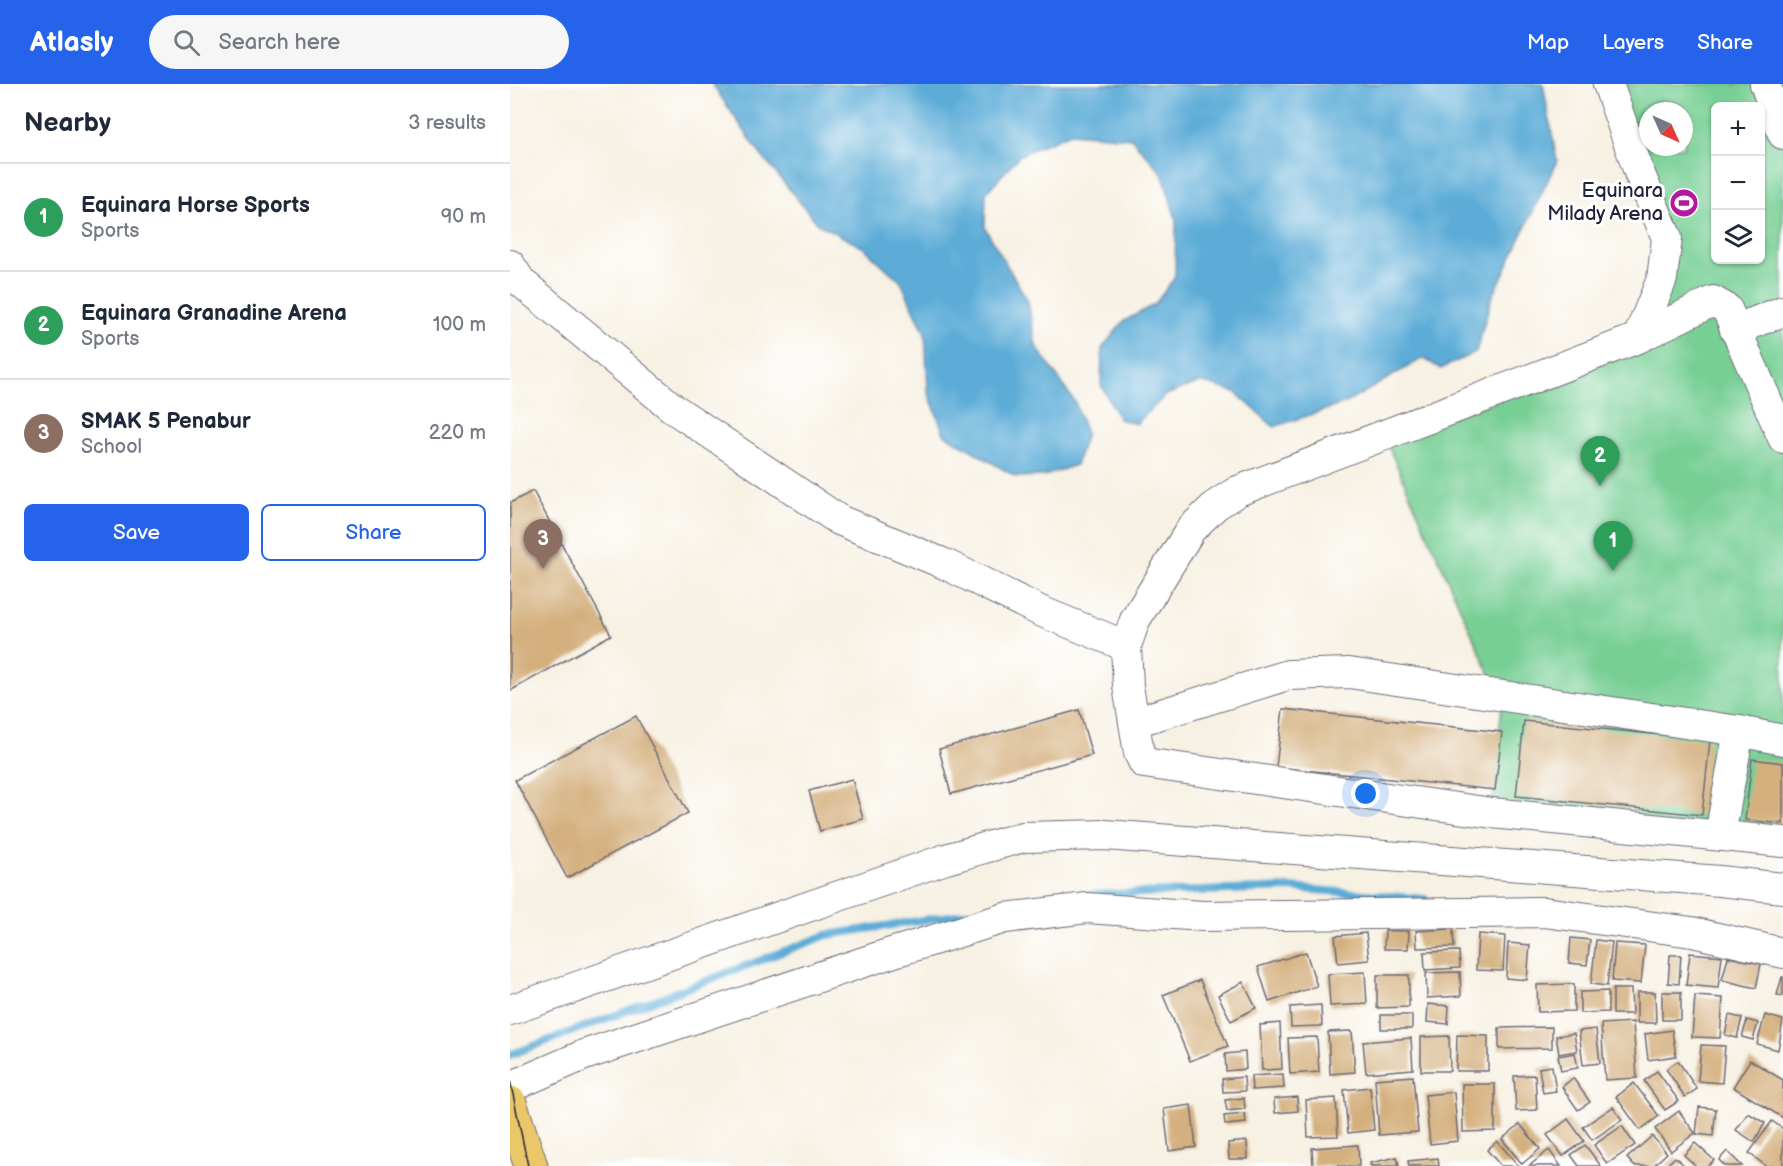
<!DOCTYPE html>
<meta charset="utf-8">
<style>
body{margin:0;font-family:"Balsamiq Sans",sans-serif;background:#f6f6f7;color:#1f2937}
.controls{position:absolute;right:18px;top:18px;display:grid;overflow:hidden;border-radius:9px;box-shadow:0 2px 4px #0004}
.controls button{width:54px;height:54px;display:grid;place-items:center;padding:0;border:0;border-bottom:2px solid #e0e1e3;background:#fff;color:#1f2937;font:30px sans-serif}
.compass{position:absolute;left:1129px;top:18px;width:54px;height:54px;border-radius:50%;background:#fff;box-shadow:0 2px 4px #0004;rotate:135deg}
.you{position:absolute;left:856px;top:710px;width:21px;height:21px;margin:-15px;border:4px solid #fff;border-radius:50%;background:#1a73e8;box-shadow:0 0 0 9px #1a73e833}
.badge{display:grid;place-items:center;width:39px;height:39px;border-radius:50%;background:#2563eb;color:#fff;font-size:20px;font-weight:700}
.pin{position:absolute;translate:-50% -50px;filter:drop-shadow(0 2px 3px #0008)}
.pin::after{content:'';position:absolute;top:32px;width:21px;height:18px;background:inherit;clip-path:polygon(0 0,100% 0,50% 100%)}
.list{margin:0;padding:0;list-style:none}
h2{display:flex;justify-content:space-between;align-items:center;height:78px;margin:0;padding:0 24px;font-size:26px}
h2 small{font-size:20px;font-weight:400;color:#747a83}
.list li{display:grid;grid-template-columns:39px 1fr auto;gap:18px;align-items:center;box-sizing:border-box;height:108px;padding:0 24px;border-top:2px solid #e0e1e3}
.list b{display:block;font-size:22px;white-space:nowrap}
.list p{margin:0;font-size:20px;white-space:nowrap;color:#747a83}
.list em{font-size:20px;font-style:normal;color:#747a83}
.actions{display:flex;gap:12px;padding:18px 24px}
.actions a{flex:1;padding:14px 0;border:2px solid #2563eb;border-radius:9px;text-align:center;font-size:21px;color:#2563eb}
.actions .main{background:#2563eb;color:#fff}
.icon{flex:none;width:33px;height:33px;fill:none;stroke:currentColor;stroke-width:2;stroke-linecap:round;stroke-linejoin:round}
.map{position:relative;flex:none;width:1273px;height:1082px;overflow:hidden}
header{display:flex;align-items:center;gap:36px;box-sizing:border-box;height:84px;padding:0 30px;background:#2563eb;color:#fff}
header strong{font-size:28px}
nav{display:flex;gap:33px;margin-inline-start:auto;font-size:21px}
.search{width:420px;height:54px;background:#f6f6f7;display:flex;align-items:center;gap:15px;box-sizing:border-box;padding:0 21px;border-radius:33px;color:#747a83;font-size:22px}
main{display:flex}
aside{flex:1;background:#fff}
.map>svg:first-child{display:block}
.green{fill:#77cf94;stroke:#4c7868;stroke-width:1.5;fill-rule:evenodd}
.water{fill:#5cacd7;stroke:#3f6789;stroke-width:1.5}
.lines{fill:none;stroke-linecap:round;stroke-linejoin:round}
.stream{stroke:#5cacd7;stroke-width:8}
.building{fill:#d4b07f}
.minor-casing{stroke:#6d6a76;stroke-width:32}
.major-casing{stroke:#6d6a76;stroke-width:35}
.minor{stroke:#fff;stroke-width:30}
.major{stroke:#eac769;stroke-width:33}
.tram{stroke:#22223b;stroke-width:1.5}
.labels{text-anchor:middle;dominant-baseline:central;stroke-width:6;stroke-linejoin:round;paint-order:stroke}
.poi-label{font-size:20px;fill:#22223b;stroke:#fff;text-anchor:end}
</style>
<header>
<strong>Atlasly</strong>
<div class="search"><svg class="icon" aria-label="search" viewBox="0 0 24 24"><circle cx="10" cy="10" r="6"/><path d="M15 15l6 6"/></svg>Search here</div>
<nav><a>Map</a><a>Layers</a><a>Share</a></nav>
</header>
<main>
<aside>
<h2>Nearby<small>3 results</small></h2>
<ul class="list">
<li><span class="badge" style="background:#2e9e5b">1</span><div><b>Equinara Horse Sports</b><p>Sports</p></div><em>90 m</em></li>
<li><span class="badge" style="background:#2e9e5b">2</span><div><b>Equinara Granadine Arena</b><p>Sports</p></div><em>100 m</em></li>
<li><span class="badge" style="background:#8d6e63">3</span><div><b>SMAK 5 Penabur</b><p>School</p></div><em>220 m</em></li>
</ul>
<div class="actions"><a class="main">Save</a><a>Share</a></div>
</aside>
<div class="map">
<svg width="1273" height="1082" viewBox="0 0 1273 1082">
<rect width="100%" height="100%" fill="#fff"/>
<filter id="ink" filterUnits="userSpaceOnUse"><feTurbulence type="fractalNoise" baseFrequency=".0167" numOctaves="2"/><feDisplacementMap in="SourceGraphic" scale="12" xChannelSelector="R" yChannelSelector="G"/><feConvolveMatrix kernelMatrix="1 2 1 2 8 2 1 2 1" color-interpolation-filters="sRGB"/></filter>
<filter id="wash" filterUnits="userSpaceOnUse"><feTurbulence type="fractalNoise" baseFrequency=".008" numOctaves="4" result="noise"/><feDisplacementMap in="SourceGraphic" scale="24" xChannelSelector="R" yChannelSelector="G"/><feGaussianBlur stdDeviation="1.35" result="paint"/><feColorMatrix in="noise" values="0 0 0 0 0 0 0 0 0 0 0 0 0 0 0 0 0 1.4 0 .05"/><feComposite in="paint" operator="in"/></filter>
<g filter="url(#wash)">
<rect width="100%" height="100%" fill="#f7f1e3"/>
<path class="green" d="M1093 0H1273V757L983 718 992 618 876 357 1135 263 1159 205ZM1206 22H1250V176H1206ZM1138 27H1174V63H1138Z"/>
<polygon class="water" points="202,0 1033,0 1047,77 981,216 966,268 931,285 913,274 836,319 764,343 725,308 690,298 656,311 626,340 609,335 591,301 592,264 614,237 645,220 665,193 666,135 652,89 621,54 560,49 510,71 476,109 475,144 518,217 526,262 565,318 576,350 566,381 534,392 506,393 434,350 418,307 415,249 391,198 354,164 308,140 251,71"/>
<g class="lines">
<g class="stream">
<polyline points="573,811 781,804 915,815"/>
<polyline points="0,971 317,851 473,827"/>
</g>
</g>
<g id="blocks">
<g class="building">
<polygon points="23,407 101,551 0,607 0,419"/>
<polygon points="773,625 992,648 985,706 766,683"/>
<polygon points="569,626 582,671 441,710 429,665"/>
<polygon points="126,632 178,729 57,794 5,696"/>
<polygon points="1014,637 1200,656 1192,731 1006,712"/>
<polygon points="1242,675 1273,679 1273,740 1235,736"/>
<polygon points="342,695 353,735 310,747 299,707"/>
<polygon points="943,845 944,863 907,864 906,847"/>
<polygon points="875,847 899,847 898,865 874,865"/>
<polygon points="856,849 859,876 828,879 825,852"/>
<polygon points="968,850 995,852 993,887 966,886"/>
<polygon points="1061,854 1080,856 1077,881 1059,879"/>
<polygon points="1086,856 1102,858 1097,902 1081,900"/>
<polygon points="998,859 1020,861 1017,896 996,894"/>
<polygon points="1105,859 1135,861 1131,899 1102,897"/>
<polygon points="949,867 950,884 915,886 914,868"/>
<polygon points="796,868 807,902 759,918 748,883"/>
<polygon points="1180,869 1212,872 1208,904 1176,901"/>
<polygon points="1160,871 1171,871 1169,900 1158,899"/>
<polygon points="1218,873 1251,880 1246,904 1212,896"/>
<polygon points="855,888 857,920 820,922 818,890"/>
<polygon points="950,888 951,912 917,914 916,889"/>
<polygon points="867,891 899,891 899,923 867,924"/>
<polygon points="1272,893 1273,893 1273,912 1267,911"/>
<polygon points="690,896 718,962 680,977 653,911"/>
<polygon points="733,898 746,924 721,937 708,911"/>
<polygon points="1064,900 1064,927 1028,928 1027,901"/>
<polygon points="1103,905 1121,905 1122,930 1103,930"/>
<polygon points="1098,907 1098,928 1070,929 1070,908"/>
<polygon points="1127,908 1145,908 1146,939 1127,939"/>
<rect x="1152" y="908" width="19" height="28"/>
<polygon points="1185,912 1213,914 1210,954 1182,953"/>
<polygon points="918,920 939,922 938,940 917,938"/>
<polygon points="811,921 812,942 781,943 780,923"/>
<rect x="871" y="931" width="31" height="14"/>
<polygon points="1219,931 1232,934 1227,954 1215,951"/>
<polygon points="1255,931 1273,936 1268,966 1247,960"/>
<polygon points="1237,936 1248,939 1243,956 1232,953"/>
<polygon points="1123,938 1127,994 1095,996 1091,940"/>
<polygon points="770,939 772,985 752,986 750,941"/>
<polygon points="1042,943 1042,964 989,965 989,944"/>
<polygon points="1086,945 1090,979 1073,981 1069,947"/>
<polygon points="1162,946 1166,972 1138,976 1135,950"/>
<polygon points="842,947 845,988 820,990 818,948"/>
<polygon points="1064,949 1067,967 1049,970 1046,952"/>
<polygon points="947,951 978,952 978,987 946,987"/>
<polygon points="939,952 940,987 911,987 911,953"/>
<polygon points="807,953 809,988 780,990 778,954"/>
<polygon points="901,954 903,985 856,989 853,958"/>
<polygon points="1191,961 1215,962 1212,999 1188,997"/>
<polygon points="735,968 736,985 716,987 715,970"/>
<polygon points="1065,969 1068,984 1051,987 1048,972"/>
<polygon points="1240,976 1273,996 1273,1034 1223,1003"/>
<polygon points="1168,977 1187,1005 1175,1013 1156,985"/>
<polygon points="1042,982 1046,1007 1033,1009 1029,984"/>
<polygon points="1147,987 1169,1017 1155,1026 1134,997"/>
<polygon points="773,990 774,1004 742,1006 741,992"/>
<polygon points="1025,991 1027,1026 1006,1027 1004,992"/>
<polygon points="903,992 908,1048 869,1051 865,995"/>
<polygon points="734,993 735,1007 713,1008 712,995"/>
<polygon points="1063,994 1080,1018 1068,1026 1052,1003"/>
<polygon points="1124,999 1149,1032 1130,1046 1106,1013"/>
<polygon points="952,1000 985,1000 985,1047 953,1048"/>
<polygon points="860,1003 864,1046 838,1049 834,1006"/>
<polygon points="944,1008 948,1057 920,1060 915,1011"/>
<polygon points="787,1013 788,1027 765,1029 764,1015"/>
<polygon points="734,1014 735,1025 717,1027 715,1016"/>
<polygon points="826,1014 828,1052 798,1053 796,1016"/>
<polygon points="681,1021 686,1063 659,1067 654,1025"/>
<polygon points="1103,1023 1112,1036 1082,1056 1073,1043"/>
<polygon points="1189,1023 1206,1025 1203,1052 1186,1050"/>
<polygon points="1169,1027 1185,1049 1161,1067 1145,1045"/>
<polygon points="1238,1029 1255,1039 1244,1058 1226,1046"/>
<polygon points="735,1030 736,1039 715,1041 714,1032"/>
<polygon points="1058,1035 1074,1057 1053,1072 1037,1051"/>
<polygon points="1262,1037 1273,1045 1273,1082 1256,1082 1239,1069"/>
<polygon points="1010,1040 1030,1065 1012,1080 992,1055"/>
<polygon points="1112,1042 1125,1061 1097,1080 1084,1061"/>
<polygon points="1142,1052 1157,1069 1143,1082 1124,1082 1117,1074"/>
<polygon points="737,1057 738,1075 719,1075 718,1059"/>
<polygon points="987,1057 1009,1082 991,1082 977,1066"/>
<polygon points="1185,1059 1204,1076 1198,1082 1186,1082 1174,1071"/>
<polygon points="848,1061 849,1082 803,1082 802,1064"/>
<polygon points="1075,1061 1091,1082 1069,1082 1061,1071"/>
<polygon points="1039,1066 1051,1082 1019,1082"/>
<polygon points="1217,1067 1232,1082 1215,1082 1209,1076"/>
<polygon points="887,1073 889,1082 861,1082 860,1079"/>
<polygon points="1165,1073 1175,1082 1156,1082"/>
<polygon points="928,1074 929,1082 899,1082 898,1077"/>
</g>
</g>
</g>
<g filter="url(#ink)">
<use href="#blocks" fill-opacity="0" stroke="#6d6a76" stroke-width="1.5"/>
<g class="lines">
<g class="minor-casing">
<g id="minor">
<polyline points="1098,0 1129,88 1157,154 1152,195 1128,254"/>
<polyline points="1255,0 1273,50"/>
<polyline points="0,181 11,198 164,325 329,436 437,481 530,527 616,562"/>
<polyline points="1225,246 1273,227"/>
<polyline points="1273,354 1217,225 1203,217 1128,254 728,407 706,421 681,445 625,536 616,562 618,602 629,669 634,679 982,729 1273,758"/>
<polyline points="625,638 778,591 839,589 1229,647 1273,656"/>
<polyline points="1210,751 1229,647"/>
<polyline points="0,926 436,775 513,753 595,751 1210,797 1273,804"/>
<polyline points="0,1003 74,971 381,869 495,834 577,824 693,832 1034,828 1182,848 1273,869"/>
</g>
</g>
<g class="major-casing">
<polyline id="major" points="0,1019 21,1082"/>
</g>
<use href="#minor" class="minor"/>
<use href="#major" class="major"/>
<polyline class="tram" points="0,996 18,1082"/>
</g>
</g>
<defs>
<g id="stadium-disc" transform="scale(1.5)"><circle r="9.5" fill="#b5179e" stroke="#fff"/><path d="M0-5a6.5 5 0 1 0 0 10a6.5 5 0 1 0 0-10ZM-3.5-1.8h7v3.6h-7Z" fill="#fff"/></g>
</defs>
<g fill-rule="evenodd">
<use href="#stadium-disc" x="1174" y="119"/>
</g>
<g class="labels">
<g class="poi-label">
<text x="1153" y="107">Equinara<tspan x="1153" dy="23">Milady Arena</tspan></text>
</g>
</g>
</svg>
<div class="controls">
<button>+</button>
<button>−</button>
<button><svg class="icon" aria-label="layers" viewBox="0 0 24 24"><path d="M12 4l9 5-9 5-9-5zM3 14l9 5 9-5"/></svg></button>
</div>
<svg class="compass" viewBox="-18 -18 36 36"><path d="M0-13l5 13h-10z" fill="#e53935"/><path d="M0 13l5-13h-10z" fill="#747a83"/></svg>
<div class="you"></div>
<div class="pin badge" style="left:1103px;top:487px;background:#2e9e5b">1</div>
<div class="pin badge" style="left:1090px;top:402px;background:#2e9e5b">2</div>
<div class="pin badge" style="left:33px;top:485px;background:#8d6e63">3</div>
</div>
</main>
